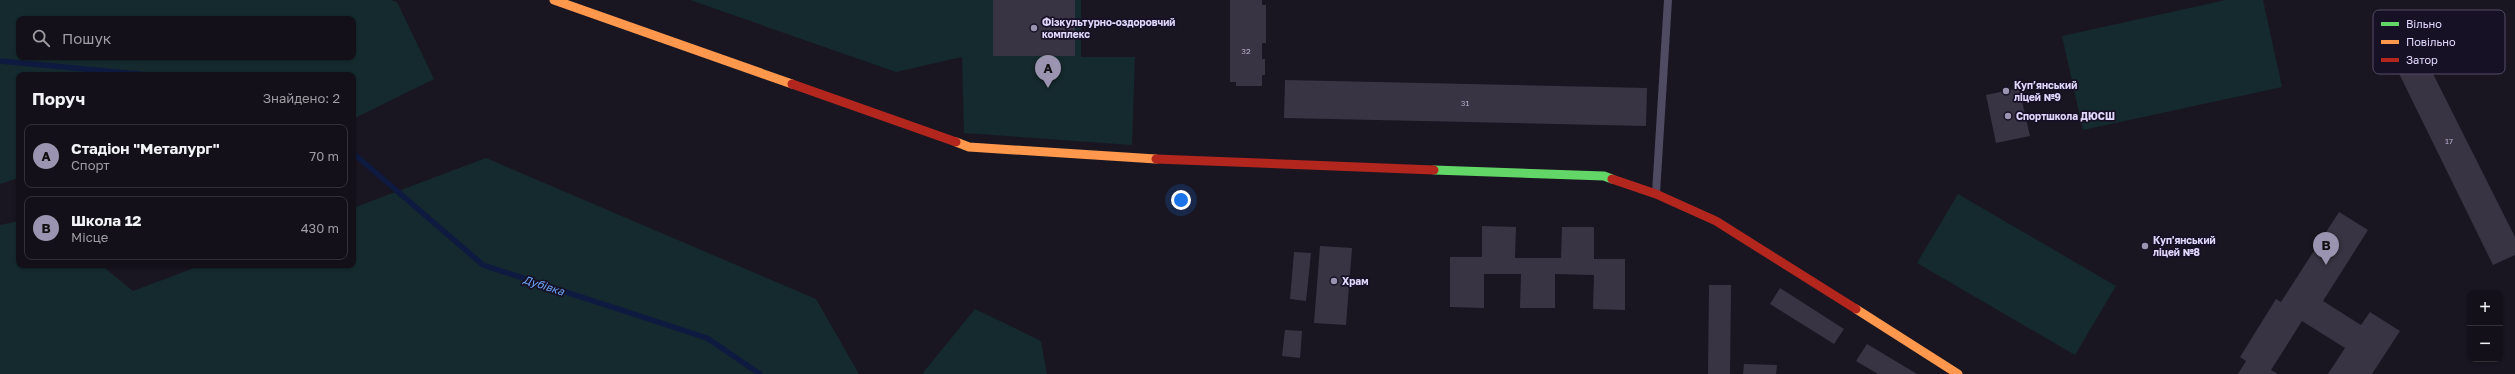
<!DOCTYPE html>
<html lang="uk">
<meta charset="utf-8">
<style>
body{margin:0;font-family:"Golos Text",sans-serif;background:#201e26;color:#f1f3f6}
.controls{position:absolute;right:12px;bottom:12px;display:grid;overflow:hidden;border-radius:8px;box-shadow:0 1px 3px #0004}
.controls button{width:36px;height:36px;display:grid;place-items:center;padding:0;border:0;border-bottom:1px solid #323038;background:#131019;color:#f1f3f6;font:20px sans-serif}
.you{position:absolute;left:1181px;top:200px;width:14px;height:14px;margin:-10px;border:3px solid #fff;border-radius:50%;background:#1a73e8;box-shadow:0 0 0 6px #1a73e833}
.badge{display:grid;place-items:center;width:26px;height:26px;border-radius:50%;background:#9b94b0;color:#111;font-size:13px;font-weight:700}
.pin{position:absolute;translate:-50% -33px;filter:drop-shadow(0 1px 2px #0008)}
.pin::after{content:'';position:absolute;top:21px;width:14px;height:12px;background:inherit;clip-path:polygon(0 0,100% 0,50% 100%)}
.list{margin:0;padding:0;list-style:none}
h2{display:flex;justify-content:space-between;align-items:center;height:52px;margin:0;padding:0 16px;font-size:17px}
h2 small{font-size:13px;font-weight:400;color:#9d9da2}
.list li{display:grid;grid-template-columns:26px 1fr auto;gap:12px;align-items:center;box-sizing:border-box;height:64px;margin:0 8px 8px;padding:0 8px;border:1px solid #323038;border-radius:8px}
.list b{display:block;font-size:15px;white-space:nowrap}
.list p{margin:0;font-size:13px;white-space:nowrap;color:#9d9da2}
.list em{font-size:13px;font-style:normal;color:#9d9da2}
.icon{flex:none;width:22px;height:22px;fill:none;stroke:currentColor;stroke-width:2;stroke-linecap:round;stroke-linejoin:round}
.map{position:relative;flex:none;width:2515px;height:374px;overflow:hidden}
.search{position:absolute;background:#131019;box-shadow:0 1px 3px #0004;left:16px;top:16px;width:340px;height:44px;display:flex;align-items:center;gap:10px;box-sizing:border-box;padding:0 14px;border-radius:8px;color:#9d9da2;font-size:15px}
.panel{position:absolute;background:#131019;box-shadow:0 1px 3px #0004;left:16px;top:72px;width:340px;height:196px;border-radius:8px}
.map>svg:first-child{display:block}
.green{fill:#152a2e;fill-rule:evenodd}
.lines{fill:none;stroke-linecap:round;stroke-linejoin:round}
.stream{stroke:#0e1a40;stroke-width:5.5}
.building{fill:#393443}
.lane{stroke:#4f4b62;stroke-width:8}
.fast{stroke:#63d668;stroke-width:9}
.slow{stroke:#ff974d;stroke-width:9}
.jam{stroke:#b3261e;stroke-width:9}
.poi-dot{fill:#9b94b0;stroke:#171126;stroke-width:1.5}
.labels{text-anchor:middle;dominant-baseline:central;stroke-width:3.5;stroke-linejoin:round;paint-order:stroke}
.number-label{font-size:8px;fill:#b7afce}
.poi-label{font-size:10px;font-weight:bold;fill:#e1d8fd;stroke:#171126;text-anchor:start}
.water-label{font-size:11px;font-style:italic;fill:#6ca5f7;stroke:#171126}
.key{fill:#171126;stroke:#544d66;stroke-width:1}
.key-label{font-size:11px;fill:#e1d8fd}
</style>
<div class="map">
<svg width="2515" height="374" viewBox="0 0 2515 374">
<rect width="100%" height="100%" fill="#191621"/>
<g class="green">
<path d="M0 0H391L397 2 434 79 353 119V75H19V178L0 184ZM19 19H353V57H19Z"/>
<polygon points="690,0 1081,0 1081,57 1135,57 1132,145 964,133 962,57 896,72"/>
<polygon points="2226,0 2263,0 2282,87 2083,130 2062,36"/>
<polygon points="486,158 816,299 859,374 0,374 0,225 19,221 19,265 101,265 133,291 202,265 353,265 353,208"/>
<polygon points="1958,194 2116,286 2075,355 1917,263"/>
<polygon points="975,309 1041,341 1047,374 922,374"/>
</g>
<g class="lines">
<g class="stream">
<polyline points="0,61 148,75"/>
<polyline points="353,153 483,265 707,338 760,374"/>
</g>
</g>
<g class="building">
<rect x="993" y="0" width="82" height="56"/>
<polygon points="1230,0 1262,0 1262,5 1266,5 1266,43 1262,43 1262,59 1265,59 1265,75 1262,75 1262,86 1236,86 1236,82 1230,82"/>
<polygon points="2412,32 2515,237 2515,255 2493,265 2385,45"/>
<polygon points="1285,80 1647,88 1646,126 1284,118"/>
<polygon points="2019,88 2030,136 1996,143 1986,95"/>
<polygon points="2339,212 2368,230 2323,301 2361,325 2370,312 2400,331 2372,374 2328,374 2345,348 2302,321 2271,370 2278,374 2238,374 2246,361 2240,357 2276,299 2281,302"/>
<polygon points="1482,226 1516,227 1515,258 1561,258 1562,227 1594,227 1594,259 1625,259 1625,310 1593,309 1594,275 1555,274 1555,308 1520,308 1521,274 1484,274 1484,308 1450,307 1450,257 1482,257"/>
<polygon points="1320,246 1352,248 1346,325 1314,323"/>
<polygon points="1294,252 1311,253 1306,301 1290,299"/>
<polygon points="1709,285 1731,285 1730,374 1708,374"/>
<polygon points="1780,288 1844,329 1834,344 1770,304"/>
<polygon points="1285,330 1302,331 1300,358 1282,356"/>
<polygon points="1867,344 1917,374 1878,374 1856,361"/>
<polygon points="1744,364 1777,365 1776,374 1743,374"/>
</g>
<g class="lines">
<polyline class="lane" points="1656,193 1668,0"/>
<polyline class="fast" points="1434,170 1604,176 1612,179"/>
<g class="slow">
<polyline points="554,0 792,84"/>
<polyline points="956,142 969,147 1156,159"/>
<polyline points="1856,309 1958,374"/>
</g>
<g class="jam">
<polyline points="792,84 956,142"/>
<polyline points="1156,159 1434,170"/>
<polyline points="1612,179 1656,194 1716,221 1856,309"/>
</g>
</g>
<g class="poi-dot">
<circle cx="1034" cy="28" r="4"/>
<circle cx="2006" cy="91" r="4"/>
<circle cx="2008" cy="116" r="4"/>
<circle cx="2145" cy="246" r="4"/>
<circle cx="1334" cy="281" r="4"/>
</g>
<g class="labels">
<g class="number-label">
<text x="1246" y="51">32</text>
<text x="1465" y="103">31</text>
<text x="2449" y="141">17</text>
</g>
<g class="poi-label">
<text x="1042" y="22">Фізкультурно-оздоровчий<tspan x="1042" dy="12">комплекс</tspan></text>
<text x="2014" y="85">Куп’янський<tspan x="2014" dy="12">ліцей №9</tspan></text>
<text x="2016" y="116">Спортшкола ДЮСШ</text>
<text x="2153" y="240">Куп'янський<tspan x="2153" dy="12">ліцей №8</tspan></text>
<text x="1342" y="281">Храм</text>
</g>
<g class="water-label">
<text transform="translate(544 285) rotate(18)">Дубівка</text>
</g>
</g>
<rect x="2373" y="10" width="132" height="64" rx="6" class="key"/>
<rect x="2381" y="22" width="18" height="4" fill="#63d668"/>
<rect x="2381" y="40" width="18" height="4" fill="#ff974d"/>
<rect x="2381" y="58" width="18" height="4" fill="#b3261e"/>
<g class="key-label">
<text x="2406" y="28">Вільно</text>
<text x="2406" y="46">Повільно</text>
<text x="2406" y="64">Затор</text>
</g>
</svg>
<div class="controls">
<button>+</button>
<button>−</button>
</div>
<div class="you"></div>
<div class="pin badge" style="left:1048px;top:88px">A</div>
<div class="pin badge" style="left:2326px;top:265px">B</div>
<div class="search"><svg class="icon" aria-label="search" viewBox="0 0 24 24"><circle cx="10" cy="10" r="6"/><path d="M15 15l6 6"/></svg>Пошук</div>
<section class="panel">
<h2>Поруч<small>Знайдено: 2</small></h2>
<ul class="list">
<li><span class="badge">A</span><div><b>Стадіон &quot;Металург&quot;</b><p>Спорт</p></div><em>70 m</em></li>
<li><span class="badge">B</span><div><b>Школа 12</b><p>Місце</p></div><em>430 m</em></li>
</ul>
</section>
</div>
